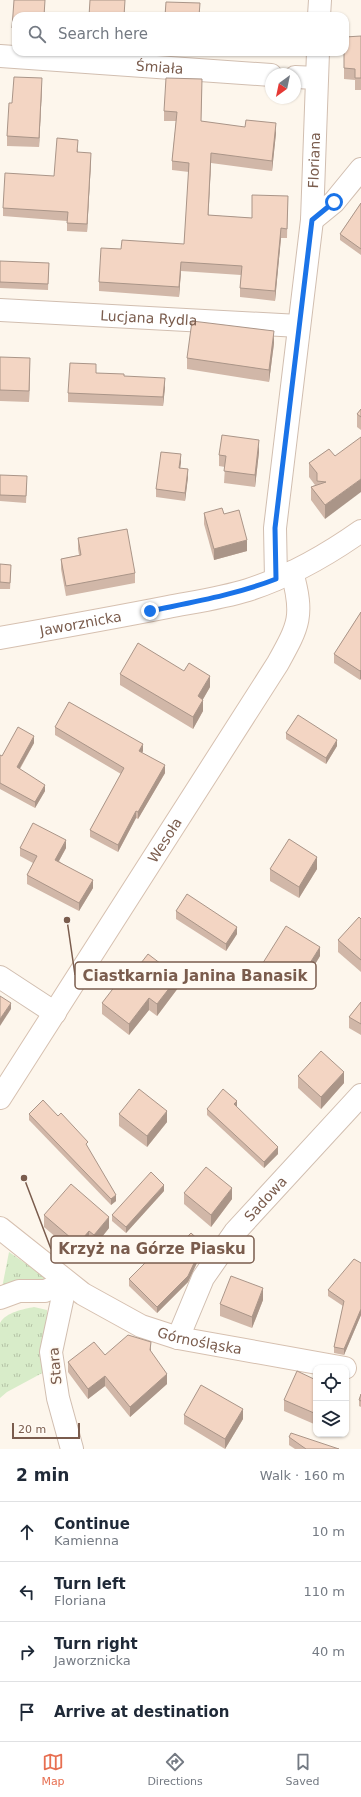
<!DOCTYPE html>
<meta charset="utf-8">
<style>
body{margin:0;font-family:"DejaVu Sans",sans-serif;background:#f6f6f7;color:#1f2937}
.controls{position:absolute;right:12px;bottom:12px;display:grid;overflow:hidden;border-radius:8px;box-shadow:0 1px 3px #0004}
.controls button{width:36px;height:36px;display:grid;place-items:center;padding:0;border:0;border-bottom:1px solid #e0e1e3;background:#fff;color:#1f2937;font:20px sans-serif}
.compass{position:absolute;left:265px;top:68px;width:36px;height:36px;border-radius:50%;background:#fff;box-shadow:0 1px 3px #0004;rotate:213deg}
.scale{position:absolute;left:12px;bottom:10px;width:68px;box-sizing:border-box;padding-left:4px;border:2px solid #7a5c4d;border-top:0;font-size:11px;line-height:14px;white-space:nowrap;color:#7a5c4d;-webkit-text-stroke:3px #fffaf3;paint-order:stroke}
.stop{position:absolute;width:12px;height:12px;margin:-9px;border:3px solid #1a73e8;border-radius:50%;background:#fff}
.stop.end{background:#1a73e8;border-color:#fff;box-shadow:0 1px 4px #0008}
.list{margin:0;padding:0;list-style:none}
h2{display:flex;justify-content:space-between;align-items:center;height:52px;margin:0;padding:0 16px;font-size:17px}
h2 small{font-size:13px;font-weight:400;color:#747a83}
.list li{display:grid;grid-template-columns:26px 1fr auto;gap:12px;align-items:center;box-sizing:border-box;height:60px;padding:0 16px;border-top:1px solid #e0e1e3}
.list b{display:block;font-size:15px;white-space:nowrap}
.list p{margin:0;font-size:13px;white-space:nowrap;color:#747a83}
.list em{font-size:13px;font-style:normal;color:#747a83}
.icon{flex:none;width:22px;height:22px;fill:none;stroke:currentColor;stroke-width:2;stroke-linecap:round;stroke-linejoin:round}
.map{position:relative;flex:none;width:361px;height:1449px;overflow:hidden}
.search{position:absolute;background:#fff;box-shadow:0 1px 3px #0004;left:12px;right:12px;top:12px;height:44px;display:flex;align-items:center;gap:10px;box-sizing:border-box;padding:0 14px;border-radius:12px;color:#747a83;font-size:15px}
.sheet{height:292px;background:#fff}
nav{display:flex;justify-content:space-around;align-items:center;box-sizing:border-box;height:56px;border-top:1px solid #e0e1e3;background:#fff;font-size:11px;color:#747a83}
nav a{display:grid;justify-items:center;gap:2px}
nav .on{color:#e76f51}
.map>svg:first-child{display:block}
.grass{fill:url(#grass-tufts)}
.lines{fill:none;stroke-linecap:round;stroke-linejoin:round}
.street-casing{stroke:#d1beb0;stroke-width:24}
.secondary-casing{stroke:#d6c0b0;stroke-width:24}
.street{stroke:#fff;stroke-width:22}
.secondary{stroke:#fff;stroke-width:22}
.wall{fill:#d1b7a8}
.shaded-wall{fill:#aa9588}
.building{fill:#f3d5c3;stroke:#aa9588}
.route{stroke:#1a73e8;stroke-width:5}
.labels{text-anchor:middle;dominant-baseline:central;stroke-width:3.5;stroke-linejoin:round;paint-order:stroke}
.street-label{font-size:14px;fill:#7a5c4d;stroke:#fffaf3}
.leader{fill:none;stroke:#7a5c4d;stroke-width:1.5}
.callout-dot{fill:#7a5c4d;stroke:#fffaf3;stroke-width:1.5}
.callout{fill:#fffaf3;stroke:#7a5c4d;stroke-width:1.5}
.callout-label{font-size:15px;text-anchor:middle;font-weight:bold;fill:#7a5c4d}
</style>
<div class="map">
<svg width="361" height="1449" viewBox="0 0 361 1449">
<defs>
<pattern id="grass-tufts" width="24" height="20" patternUnits="userSpaceOnUse"><rect width="24" height="20" fill="#d8ecc9"/><path d="M3 7l-1-3M5 7V3M7 7l1-3M15 17l-1-3M17 17v-4M19 17l1-3" fill="none" stroke="#b4c2a5"/></pattern>
</defs>
<rect width="100%" height="100%" fill="#fdf6ec"/>
<g class="grass">
<polygon points="9,1252 47,1278 42,1280 2,1288"/>
<path d="M34 1307 47 1310 46 1371 7 1392 0 1398V1323C6 1312 24 1309 34 1307Z"/>
</g>
<g class="lines">
<g class="street-casing">
<g id="street">
<polyline points="319,16 320,0"/>
<path id="s1" d="M0 56 271 75"/>
<polyline points="295,77 317,78"/>
<polyline points="312,220 334,202 361,169"/>
<path id="s2" d="M0 310 299 326"/>
<path id="s3" d="M276 579 275 528 312 220 318 52"/>
<polyline points="0,977 55,1013"/>
<polyline points="66,1282 51,1352 58,1398 72,1449"/>
<path id="s4" d="M178 1338 203 1278 235 1232 361 1095"/>
</g>
</g>
<g class="secondary-casing">
<g id="secondary">
<path id="s5" d="M0 638C56 628 112 618 168 607 194 602 222 598 248 590 288 577 327 555 361 531"/>
<path id="s6" d="M0 1098 278 663C299 625 304 616 292 572"/>
<path id="s7" d="M0 1228 83 1294 141 1326 178 1338 345 1368"/>
<polyline points="0,1298 19,1291 45,1291 66,1282"/>
</g>
</g>
<use href="#street" class="street"/>
<use href="#secondary" class="secondary"/>
</g>
<g class="wall">
<polygon points="16,16 16,39 12,38 12,28"/>
<polygon points="361,36 361,90 355,90 355,80 344,79 344,52"/>
<polygon points="42,87 39,147 7,146 7,136 12,103"/>
<polygon points="202,89 201,121 276,133 272,171 211,163 208,215 252,218 288,196 287,238 281,238 275,301 240,297 240,288 241,275 181,271 179,297 99,291 99,282 121,249 184,244 189,172 172,170 172,161 176,121 164,121 164,111"/>
<polygon points="78,148 78,152 91,161 87,232 67,231 67,221 3,216 3,208 54,176"/>
<polygon points="361,203 361,255 340,240 340,234"/>
<polygon points="49,263 48,290 0,288 0,271"/>
<polygon points="274,343 269,382 187,369 187,358"/>
<polygon points="0,357 30,369 29,402 0,401"/>
<polygon points="96,373 124,376 165,387 163,406 68,402 68,393"/>
<polygon points="361,409 361,430 357,427 357,414"/>
<polygon points="329,449 325,519 311,500 311,487 315,485 309,477 309,463"/>
<polygon points="259,452 255,487 224,483 225,467 219,466 219,455"/>
<polygon points="181,462 180,468 188,477 185,501 156,497 156,489"/>
<polygon points="0,475 27,483 26,503 0,501"/>
<polygon points="204,513 224,514 247,551 214,560 204,524"/>
<polygon points="78,538 135,573 135,583 66,596 61,569 61,559 79,555 78,549"/>
<polygon points="0,564 11,571 10,589 0,589"/>
<polygon points="361,612 360,680 334,663 334,654"/>
<polygon points="184,671 210,687 203,699 203,711 193,729 120,685 120,674"/>
<polygon points="55,727 143,751 142,753 165,773 138,819 136,818 118,852 90,837 90,830 121,774 55,735"/>
<polygon points="286,733 337,746 326,764 286,739"/>
<polygon points="34,743 20,769 45,791 35,808 0,789 0,755 2,756"/>
<polygon points="20,848 66,848 59,861 93,888 79,911 27,884 27,875 33,863 20,856"/>
<polygon points="270,869 317,869 299,898 270,881"/>
<polygon points="176,911 237,934 226,951 176,919"/>
<polygon points="361,919 361,972 338,952 338,940"/>
<polygon points="320,956 300,989 283,978 279,986 261,976 261,966"/>
<polygon points="127,981 178,988 157,1016 149,1010 129,1035 102,1014 102,1003"/>
<polygon points="361,1002 361,1035 349,1028 349,1017"/>
<polygon points="298,1076 344,1083 321,1109 298,1088"/>
<polygon points="237,1107 278,1154 264,1168 207,1115 207,1109"/>
<polygon points="29,1114 116,1201 111,1205 29,1120"/>
<polygon points="119,1114 167,1122 147,1147 119,1126"/>
<polygon points="164,1191 126,1233 112,1221 112,1215"/>
<polygon points="184,1193 232,1199 211,1227 184,1204"/>
<polygon points="44,1215 109,1228 94,1247 89,1243 78,1256 44,1227"/>
<polygon points="203,1250 188,1282 157,1313 129,1286 129,1279 163,1261"/>
<polygon points="361,1263 361,1315 344,1355 334,1353 334,1347 343,1306 328,1296 328,1290"/>
<polygon points="263,1300 252,1328 220,1316 220,1304"/>
<polygon points="151,1352 167,1384 130,1417 105,1386 88,1399 68,1372 68,1362 105,1355"/>
<polygon points="316,1380 314,1424 284,1411 284,1400"/>
<polygon points="361,1394 361,1407 359,1406 359,1400"/>
<polygon points="184,1415 243,1419 225,1449 184,1424"/>
<polygon points="289,1437 339,1449 295,1449 289,1445"/>
</g>
<g class="shaded-wall">
<polygon points="42,78 42,87 39,147 39,138"/>
<polygon points="276,123 276,133 272,171 272,161"/>
<polygon points="91,153 91,161 87,232 87,224"/>
<polygon points="211,153 211,163 208,225 208,215"/>
<polygon points="281,228 281,238 275,301 275,291"/>
<polygon points="181,262 181,271 179,297 179,287"/>
<polygon points="274,331 274,343 269,382 269,370"/>
<polygon points="30,358 30,369 29,402 29,391"/>
<polygon points="165,378 165,387 163,406 163,397"/>
<polygon points="259,440 259,452 255,487 255,475"/>
<polygon points="181,454 181,462 179,476 179,468"/>
<polygon points="188,469 188,477 185,501 185,493"/>
<polygon points="361,479 361,492 325,519 325,505"/>
<polygon points="247,540 247,551 214,560 214,549"/>
<polygon points="361,670 361,679 360,680 360,671"/>
<polygon points="210,676 210,687 198,708 198,696"/>
<polygon points="203,700 203,711 193,729 193,717"/>
<polygon points="34,736 34,743 17,773 17,767"/>
<polygon points="337,740 337,746 326,764 326,758"/>
<polygon points="143,744 143,751 139,758 139,751"/>
<polygon points="165,765 165,773 138,819 138,812"/>
<polygon points="45,785 45,791 35,808 35,802"/>
<polygon points="136,811 136,818 118,852 118,845"/>
<polygon points="66,840 66,848 55,868 55,860"/>
<polygon points="317,857 317,869 299,898 299,887"/>
<polygon points="93,880 93,888 79,911 79,903"/>
<polygon points="237,927 237,934 226,951 226,944"/>
<polygon points="320,947 320,956 300,989 300,979"/>
<polygon points="283,969 283,978 279,986 279,977"/>
<polygon points="178,977 178,988 157,1016 157,1004"/>
<polygon points="149,998 149,1010 129,1035 129,1024"/>
<polygon points="11,1003 11,1009 0,1026 0,1019"/>
<polygon points="344,1072 344,1083 321,1109 321,1097"/>
<polygon points="237,1101 237,1107 234,1104"/>
<polygon points="167,1111 167,1122 147,1147 147,1136"/>
<polygon points="278,1147 278,1154 264,1168 264,1162"/>
<polygon points="164,1185 164,1191 126,1233 126,1227"/>
<polygon points="232,1188 232,1199 211,1227 211,1215"/>
<polygon points="116,1195 116,1201 111,1205 111,1199"/>
<polygon points="109,1217 109,1228 94,1247 94,1235"/>
<polygon points="89,1231 89,1243 78,1256 78,1244"/>
<polygon points="203,1244 203,1250 188,1282 157,1313 157,1307"/>
<polygon points="263,1288 263,1300 252,1328 252,1317"/>
<polygon points="361,1309 361,1315 344,1355 344,1349"/>
<polygon points="151,1342 151,1352 150,1360 150,1350"/>
<polygon points="167,1374 167,1384 130,1417 130,1407"/>
<polygon points="105,1376 105,1386 88,1399 88,1389"/>
<polygon points="243,1409 243,1419 225,1449 225,1439"/>
<polygon points="316,1409 316,1421 314,1424 314,1413"/>
</g>
<g class="building">
<polygon points="14,0 45,0 44,16 16,16 16,28 12,28"/>
<polygon points="90,0 125,0 124,16 89,16"/>
<polygon points="166,2 200,3 199,16 165,16"/>
<polygon points="361,36 361,78 355,78 355,69 344,68 344,52 345,52 345,37"/>
<polygon points="14,77 42,78 39,138 7,136 9,103 12,103"/>
<polygon points="166,78 202,79 201,121 245,127 246,120 276,123 272,161 211,153 208,215 252,218 252,195 288,196 287,229 281,228 275,291 240,288 242,266 181,262 179,287 99,282 101,248 121,249 122,240 184,244 189,163 172,161 177,112 164,111"/>
<polygon points="57,138 78,140 77,152 91,153 87,224 67,223 68,212 3,208 5,173 54,176"/>
<polygon points="361,203 361,249 340,234"/>
<polygon points="0,261 49,263 48,284 0,282"/>
<polygon points="192,321 274,331 269,370 187,358"/>
<polygon points="0,357 30,358 29,391 0,390"/>
<polygon points="70,363 96,364 96,373 124,374 124,376 165,378 163,397 68,393"/>
<polygon points="361,409 361,417 357,414"/>
<polygon points="222,435 259,440 255,475 224,471 226,456 219,455"/>
<polygon points="361,437 361,479 325,505 311,487 326,482 317,481 317,473 309,463 329,449 335,456"/>
<polygon points="161,452 181,454 179,468 188,469 185,493 156,489"/>
<polygon points="0,475 27,476 26,496 0,495"/>
<polygon points="222,508 224,514 239,510 247,540 214,549 204,513"/>
<polygon points="127,529 135,573 66,586 61,559 81,555 78,538"/>
<polygon points="0,564 11,565 10,583 0,582"/>
<polygon points="361,612 361,670 360,671 334,654"/>
<polygon points="138,643 184,671 189,663 210,676 198,696 203,700 193,717 120,674"/>
<polygon points="69,702 143,744 139,751 165,765 138,812 136,811 118,845 90,830 124,768 55,727"/>
<polygon points="298,715 337,740 326,758 286,733"/>
<polygon points="18,727 34,736 17,767 45,785 35,802 0,783 0,755 2,756"/>
<polygon points="33,823 66,840 55,860 93,880 79,903 27,875 37,856 20,848"/>
<polygon points="289,839 317,857 299,887 270,869"/>
<polygon points="187,894 237,927 226,944 176,911"/>
<polygon points="359,917 361,919 361,960 338,940"/>
<polygon points="286,926 320,947 300,979 283,969 279,977 261,966"/>
<polygon points="148,954 178,977 157,1004 149,998 129,1024 102,1003 122,977 127,981"/>
<polygon points="0,996 11,1003 0,1019"/>
<polygon points="361,1002 361,1024 349,1017"/>
<polygon points="321,1051 344,1072 321,1097 298,1076"/>
<polygon points="139,1089 167,1111 147,1136 119,1114"/>
<polygon points="223,1089 237,1101 234,1104 278,1147 264,1162 207,1109"/>
<polygon points="43,1100 58,1116 61,1113 88,1142 86,1144 116,1195 111,1199 29,1114"/>
<polygon points="206,1167 232,1188 211,1215 184,1193"/>
<polygon points="151,1172 164,1185 126,1227 112,1215"/>
<polygon points="71,1184 109,1217 94,1235 89,1231 78,1244 44,1215"/>
<polygon points="191,1233 203,1244 188,1276 157,1307 129,1279 155,1253 163,1261"/>
<polygon points="354,1259 361,1263 361,1309 344,1349 334,1347 344,1301 328,1290"/>
<polygon points="231,1276 263,1288 252,1317 220,1304"/>
<polygon points="128,1335 151,1342 150,1350 167,1374 130,1407 105,1376 88,1389 68,1362 94,1342 105,1355"/>
<polygon points="297,1371 316,1380 316,1409 314,1413 284,1400"/>
<polygon points="201,1385 243,1409 225,1439 184,1415"/>
<polygon points="361,1394 361,1401 359,1400"/>
<polygon points="291,1433 339,1449 306,1449 289,1437"/>
</g>
<g class="lines">
<path class="route" d="M150 611C193 602 235 595 276 579L275 528 312 220 334 202"/>
</g>
<g class="labels">
<g class="street-label">
<text stroke="none"><textPath href="#s1" startOffset="160">Śmiała</textPath></text>
<text stroke="none"><textPath href="#s3" startOffset="421">Floriana</textPath></text>
<text stroke="none"><textPath href="#s2" startOffset="149">Lucjana Rydla</textPath></text>
<text stroke="none"><textPath href="#s5" startOffset="82">Jaworznicka</textPath></text>
<text stroke="none"><textPath href="#s6" startOffset="306">Wesoła</textPath></text>
<text stroke="none"><textPath href="#s4" startOffset="166">Sadowa</textPath></text>
<text stroke="none"><textPath href="#s7" startOffset="233">Górnośląska</textPath></text>
<text transform="translate(55 1366) rotate(-95)">Stara</text>
</g>
</g>
<path class="leader" d="M67 920L75 975M24 1178L51 1249"/>
<g class="callout-dot">
<circle cx="67" cy="920" r="4"/>
<circle cx="24" cy="1178" r="4"/>
</g>
<g class="callout">
<rect x="75" y="962" width="241" height="27" rx="4"/>
<rect x="51" y="1236" width="203" height="27" rx="4"/>
</g>
<g class="callout-label">
<text x="195" y="981">Ciastkarnia Janina Banasik</text>
<text x="152" y="1254">Krzyż na Górze Piasku</text>
</g>
</svg>
<div class="controls">
<button><svg class="icon" aria-label="locate" viewBox="0 0 24 24"><circle cx="12" cy="12" r="6"/><path d="M12 2v4M12 18v4M2 12h4M18 12h4"/></svg></button>
<button><svg class="icon" aria-label="layers" viewBox="0 0 24 24"><path d="M12 4l9 5-9 5-9-5zM3 14l9 5 9-5"/></svg></button>
</div>
<svg class="compass" viewBox="-18 -18 36 36"><path d="M0-13l5 13h-10z" fill="#e53935"/><path d="M0 13l5-13h-10z" fill="#747a83"/></svg>
<div class="scale">20 m</div>
<div class="stop" style="left:334px;top:202px"></div>
<div class="stop end" style="left:150px;top:611px"></div>
<div class="search"><svg class="icon" aria-label="search" viewBox="0 0 24 24"><circle cx="10" cy="10" r="6"/><path d="M15 15l6 6"/></svg>Search here</div>
</div>
<section class="sheet">
<h2>2 min<small>Walk · 160 m</small></h2>
<ul class="list">
<li><svg class="icon" aria-label="ahead" viewBox="0 0 24 24"><path d="M12 20V5M6 11l6-6 6 6"/></svg><div><b>Continue</b><p>Kamienna</p></div><em>10 m</em></li>
<li><svg class="icon" aria-label="left" viewBox="0 0 24 24"><path d="M17 20v-9H6M10 6l-5 5 5 5"/></svg><div><b>Turn left</b><p>Floriana</p></div><em>110 m</em></li>
<li><svg class="icon" aria-label="right" viewBox="0 0 24 24"><path d="M7 20v-9h11M14 6l5 5-5 5"/></svg><div><b>Turn right</b><p>Jaworznicka</p></div><em>40 m</em></li>
<li><svg class="icon" aria-label="arrive" viewBox="0 0 24 24"><path d="M6 21V4h12l-3 4 3 4H6"/></svg><div><b>Arrive at destination</b></div></li>
</ul>
</section>
<nav>
<a class="on"><svg class="icon" aria-label="map" viewBox="0 0 24 24"><path d="M3 6l6-2 6 2 6-2v14l-6 2-6-2-6 2zM9 4v14M15 6v14"/></svg>Map</a>
<a><svg class="icon" aria-label="directions" viewBox="0 0 24 24"><path d="M12 3l9 9-9 9-9-9zM9 14v-3h6M13 9l2 2-2 2"/></svg>Directions</a>
<a><svg class="icon" aria-label="saved" viewBox="0 0 24 24"><path d="M7 4h10v16l-5-4-5 4z"/></svg>Saved</a>
</nav>
